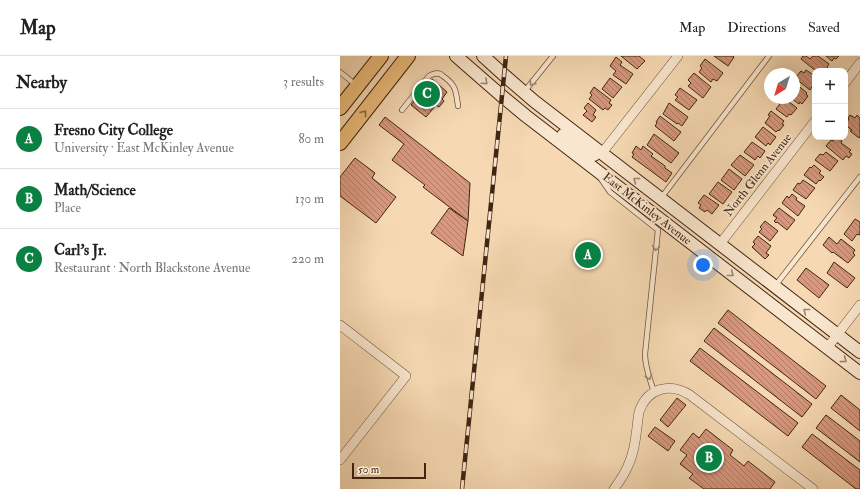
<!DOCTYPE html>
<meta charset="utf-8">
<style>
body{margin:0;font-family:"IM FELL Double Pica",serif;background:#f6f6f6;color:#202124}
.controls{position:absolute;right:12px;top:12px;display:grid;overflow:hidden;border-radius:8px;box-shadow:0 4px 16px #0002}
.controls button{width:36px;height:36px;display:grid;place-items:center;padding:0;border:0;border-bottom:1px solid #e0e0e0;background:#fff;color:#202124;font:20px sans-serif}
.compass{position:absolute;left:424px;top:12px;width:36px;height:36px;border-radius:50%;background:#fff;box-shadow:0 4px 16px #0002;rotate:218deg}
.scale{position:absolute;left:12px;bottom:10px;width:74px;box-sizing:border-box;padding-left:4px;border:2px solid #412511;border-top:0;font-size:11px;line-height:14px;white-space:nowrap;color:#412511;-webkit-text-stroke:3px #f9e6ce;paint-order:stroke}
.you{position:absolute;left:363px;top:209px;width:14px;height:14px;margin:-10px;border:3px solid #fff;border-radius:50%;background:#1a73e8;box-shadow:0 0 0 6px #1a73e833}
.badge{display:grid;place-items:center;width:26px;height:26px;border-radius:50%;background:#0b8043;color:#fff;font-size:13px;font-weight:700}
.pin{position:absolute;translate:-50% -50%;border:2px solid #fff;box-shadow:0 1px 4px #0006}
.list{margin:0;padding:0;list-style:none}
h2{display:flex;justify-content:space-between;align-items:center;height:52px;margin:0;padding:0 16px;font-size:17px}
h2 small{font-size:13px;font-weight:400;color:#757577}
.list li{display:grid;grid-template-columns:26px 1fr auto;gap:12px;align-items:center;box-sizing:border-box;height:60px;padding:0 16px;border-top:1px solid #e0e0e0}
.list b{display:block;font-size:15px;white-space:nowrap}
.list p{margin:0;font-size:13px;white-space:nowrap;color:#757577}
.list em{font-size:13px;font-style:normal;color:#757577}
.map{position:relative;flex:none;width:520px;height:433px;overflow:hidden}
header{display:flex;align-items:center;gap:24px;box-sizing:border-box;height:56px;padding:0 20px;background:#fff;border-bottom:1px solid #e0e0e0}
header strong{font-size:19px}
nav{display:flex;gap:22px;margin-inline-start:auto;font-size:14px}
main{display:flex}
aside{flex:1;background:#fff}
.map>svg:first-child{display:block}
.building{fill:url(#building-back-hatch);stroke:#412511}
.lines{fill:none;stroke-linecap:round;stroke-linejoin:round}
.lane-casing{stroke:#6e523a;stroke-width:6}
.street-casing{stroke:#6e523a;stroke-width:10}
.secondary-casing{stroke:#412511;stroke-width:14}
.primary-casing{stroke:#412511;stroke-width:16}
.lane{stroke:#f9e6ce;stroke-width:4.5}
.street{stroke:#f9e6ce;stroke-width:9}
.secondary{stroke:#f9e6ce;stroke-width:12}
.primary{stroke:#ebbc7a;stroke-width:14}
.rail-casing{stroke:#412511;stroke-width:4.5}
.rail{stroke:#f9e6ce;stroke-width:3;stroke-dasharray:9;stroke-linecap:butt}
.oneway{stroke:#9d8670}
.oneway2{stroke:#8e6940}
.labels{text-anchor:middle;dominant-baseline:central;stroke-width:3.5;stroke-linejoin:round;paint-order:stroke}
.street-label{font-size:12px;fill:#412511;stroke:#f9e6ce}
</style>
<header>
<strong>Map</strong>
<nav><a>Map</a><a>Directions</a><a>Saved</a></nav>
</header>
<main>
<aside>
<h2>Nearby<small>3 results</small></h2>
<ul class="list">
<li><span class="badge">A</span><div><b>Fresno City College</b><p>University · East McKinley Avenue</p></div><em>80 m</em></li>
<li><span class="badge">B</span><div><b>Math/Science</b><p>Place</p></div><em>130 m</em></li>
<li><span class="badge">C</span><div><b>Carl's Jr.</b><p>Restaurant · North Blackstone Avenue</p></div><em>220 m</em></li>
</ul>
</aside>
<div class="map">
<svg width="520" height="433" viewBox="0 0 520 433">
<defs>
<pattern id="building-back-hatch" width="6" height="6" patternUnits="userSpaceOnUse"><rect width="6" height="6" fill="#d9987e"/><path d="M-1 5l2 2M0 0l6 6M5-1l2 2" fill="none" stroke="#b27c66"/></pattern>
</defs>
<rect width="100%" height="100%" fill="#f6d9b3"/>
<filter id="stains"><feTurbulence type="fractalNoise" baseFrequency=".005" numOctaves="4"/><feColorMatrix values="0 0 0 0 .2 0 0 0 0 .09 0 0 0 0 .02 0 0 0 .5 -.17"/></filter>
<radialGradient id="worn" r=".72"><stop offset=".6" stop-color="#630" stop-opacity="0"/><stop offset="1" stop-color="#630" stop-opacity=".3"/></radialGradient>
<g class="building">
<polygon points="281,0 299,0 305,5 297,13"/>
<polygon points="374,0 393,0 394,1 388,10"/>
<polygon points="463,0 466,0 470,3 473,0 478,0 489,8 487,11 489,13 487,15 476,15 461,3"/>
<polygon points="486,0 499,0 496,3 494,2 492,5"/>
<polygon points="276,1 282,6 280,9 293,18 286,28 273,19 276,15 270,10"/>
<polygon points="365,3 383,17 377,25 373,23 371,26 359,16 362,12 360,10"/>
<polygon points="466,14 475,20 475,30 473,29 470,34 455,22 461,15 464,17"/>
<polygon points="354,17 371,31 363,42 348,30 351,27 348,24"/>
<polygon points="270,22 282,31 273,42 262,33"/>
<polygon points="92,23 107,36 102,43 104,45 99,51 96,49 86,61 71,49"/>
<polygon points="455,27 467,37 466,38 468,40 462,48 460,46 459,48 451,42 454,42 454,28"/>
<polygon points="254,31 271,44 269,47 272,49 268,54 265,52 263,54 249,43 252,39 250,37"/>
<polygon points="340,32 357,44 349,54 335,44 338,41 335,39"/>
<polygon points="436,42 444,42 457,52 451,59 449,58 447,61 436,53 440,48 435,44"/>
<polygon points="248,47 256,54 253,59 256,61 252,66 243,59 247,55 244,52"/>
<polygon points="329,47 348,61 342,70 338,67 337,68 323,58"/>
<polygon points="431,55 444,65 442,68 444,69 439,75 438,74 436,76 425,67 430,60 428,59"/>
<polygon points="510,59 515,62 517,59 520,62 520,80 519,82 510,75 512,74 505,69 509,63 508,62"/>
<polygon points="320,60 341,76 334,85 315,70 317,67 316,66"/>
<polygon points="45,61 130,127 128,165 83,131 85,129 52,104 64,88 39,69"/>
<polygon points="423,71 436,81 430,89 428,87 426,90 415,81"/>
<polygon points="314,78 339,97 331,107 307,89"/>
<polygon points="497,81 502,85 501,87 511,94 509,96 512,98 509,102 506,100 503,104 486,90 491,84 493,85"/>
<polygon points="412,86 425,95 420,102 418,100 415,104 404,96"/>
<polygon points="296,90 301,94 303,90 313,98 311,100 325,110 325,112 332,117 326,126 292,101 294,98 292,97"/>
<polygon points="486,96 498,105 490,115 475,104 480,98 483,99"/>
<polygon points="400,99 414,109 405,120 391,109"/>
<polygon points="15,102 35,117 32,122 56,141 36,167 0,140 0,121"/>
<polygon points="474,109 481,115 479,117 484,121 480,125 479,124 476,128 464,119 470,111 471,112"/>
<polygon points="389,113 402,123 394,134 381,124"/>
<polygon points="463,124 475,132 466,143 453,134 458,127 460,128"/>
<polygon points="378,126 392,136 383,148 369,138"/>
<polygon points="452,138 457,142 456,144 465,150 458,160 442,147 447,140 449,142"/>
<polygon points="364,139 379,149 372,158 367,154 365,156 359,152 361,149 358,147"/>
<polygon points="109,152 128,165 123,200 91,177"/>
<polygon points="439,152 455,164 447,174 437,166 436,167 434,165 437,162 433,159"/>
<polygon points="515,163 520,166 520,179 517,178 512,185 504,178"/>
<polygon points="425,165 438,175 430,185 419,176 422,173 420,171"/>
<polygon points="418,180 431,190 426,197 429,199 425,203 412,191 415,188 413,186"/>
<polygon points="489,181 497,188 501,183 515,194 513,197 515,199 508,207 493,196 492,197 483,189"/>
<polygon points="494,206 515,222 507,232 487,217"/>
<polygon points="466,212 489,229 479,242 457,224"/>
<polygon points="388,254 486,330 476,343 378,267"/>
<polygon points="374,272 472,348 462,361 364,285"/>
<polygon points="360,292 458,367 448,380 350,305"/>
<polygon points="501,339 520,354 520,375 491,352"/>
<polygon points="337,342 346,349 328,371 320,364"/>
<polygon points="486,359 520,385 520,406 476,372"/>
<polygon points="315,371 335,385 328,395 308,380"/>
<polygon points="366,373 393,394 390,399 404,410 408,405 435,426 430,433 364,433 349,422 353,418 340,408 347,399 340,394 353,377 359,382"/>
<polygon points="472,378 520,414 520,433 516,433 462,391"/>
</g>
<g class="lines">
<g class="lane-casing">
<g id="lane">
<polyline points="0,16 16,29"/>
<polyline points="184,36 213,0"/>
<path d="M62 54 89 20C94 17 99 16 103 20 116 29 116 35 118 50"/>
<path d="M261 123 270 136 318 174 305 298C305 312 310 323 314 336"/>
<polyline points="321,142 429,0"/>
<polyline points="435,230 520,121"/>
</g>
</g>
<g class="street-casing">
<g id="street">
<polyline points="505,27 520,7"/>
<polyline points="262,97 338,0"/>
<polyline points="380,188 475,65"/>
<polyline points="0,269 66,320 0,404"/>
<polyline points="487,292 520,249"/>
<path d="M274 433C279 426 284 419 287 412 296 394 296 375 299 356 307 332 330 326 350 339L473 433"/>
</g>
</g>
<g class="secondary-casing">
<g id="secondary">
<polyline points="116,0 163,41 186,60 520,317"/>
<polyline points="143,0 164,19 194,45 520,296"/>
<polyline points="223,79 245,95 254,99"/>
</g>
</g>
<g class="primary-casing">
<g id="primary">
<polyline points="0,52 41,0"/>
<polyline points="0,87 68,0"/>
</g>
</g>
<use href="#lane" class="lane"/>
<use href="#street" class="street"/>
<use href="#secondary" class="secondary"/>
<use href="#primary" class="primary"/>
<g class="rail-casing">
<polyline id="rail" points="122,433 166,0"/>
</g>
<use href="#rail" class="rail"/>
</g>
<defs><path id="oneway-chevron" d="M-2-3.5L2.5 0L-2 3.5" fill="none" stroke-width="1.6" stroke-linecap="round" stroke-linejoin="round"/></defs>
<g class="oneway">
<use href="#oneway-chevron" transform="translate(145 26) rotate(42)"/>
<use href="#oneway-chevron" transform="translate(192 27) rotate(128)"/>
<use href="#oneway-chevron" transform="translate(296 124) rotate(-142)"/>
<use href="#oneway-chevron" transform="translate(316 192) rotate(95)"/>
<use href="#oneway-chevron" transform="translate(391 218) rotate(38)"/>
<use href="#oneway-chevron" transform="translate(466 255) rotate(-142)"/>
<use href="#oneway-chevron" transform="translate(504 304) rotate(37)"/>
<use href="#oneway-chevron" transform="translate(309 321) rotate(71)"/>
</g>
<use class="oneway2" href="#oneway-chevron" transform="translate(24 57) rotate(-52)"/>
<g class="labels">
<g class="street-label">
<text transform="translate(418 119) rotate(-52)">North Glenn Avenue</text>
<text transform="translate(307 153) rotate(38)">East McKinley Avenue</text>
</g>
</g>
<rect width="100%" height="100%" filter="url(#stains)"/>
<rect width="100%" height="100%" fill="url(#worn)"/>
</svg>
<div class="controls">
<button>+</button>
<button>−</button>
</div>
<svg class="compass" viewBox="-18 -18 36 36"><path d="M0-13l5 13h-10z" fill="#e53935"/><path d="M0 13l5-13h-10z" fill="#757577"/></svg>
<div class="scale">50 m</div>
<div class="you"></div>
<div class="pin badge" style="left:248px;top:199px">A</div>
<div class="pin badge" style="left:369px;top:402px">B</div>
<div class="pin badge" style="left:87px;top:38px">C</div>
</div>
</main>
